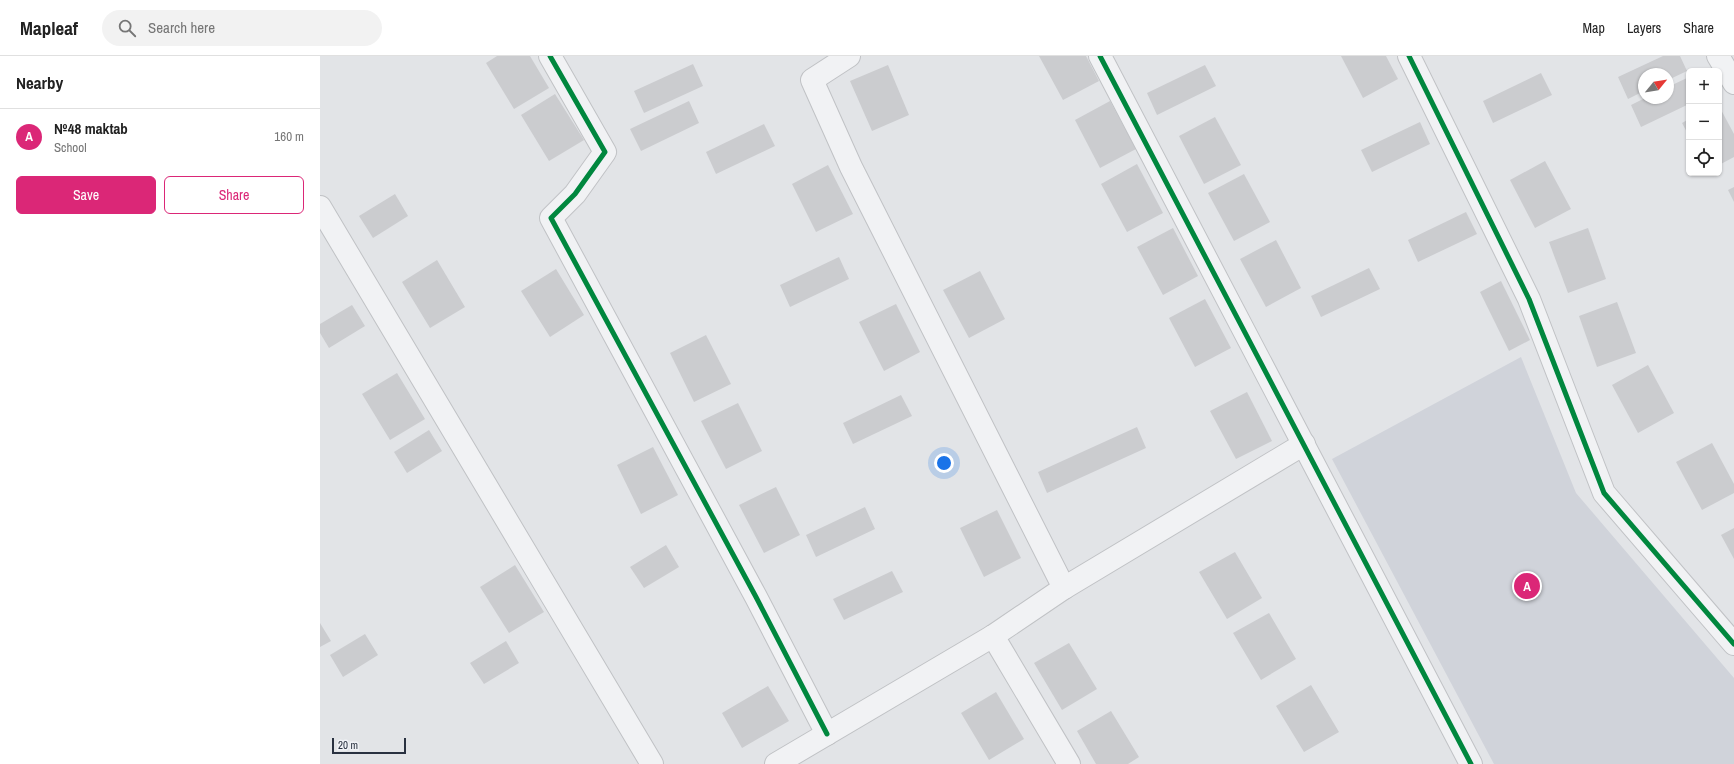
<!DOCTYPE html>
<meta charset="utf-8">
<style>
body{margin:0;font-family:"Archivo Narrow",sans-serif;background:#f2f2f2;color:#222}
.controls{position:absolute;right:12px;top:12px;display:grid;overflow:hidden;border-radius:6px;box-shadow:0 1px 3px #0004}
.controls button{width:36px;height:36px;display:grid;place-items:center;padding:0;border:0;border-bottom:1px solid #e0e0e0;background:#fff;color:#222;font:20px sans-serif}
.compass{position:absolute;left:1318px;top:12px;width:36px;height:36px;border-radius:50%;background:#fff;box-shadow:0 1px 3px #0004;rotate:60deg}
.scale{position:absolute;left:12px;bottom:10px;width:74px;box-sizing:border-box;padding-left:4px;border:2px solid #293140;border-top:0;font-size:11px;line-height:14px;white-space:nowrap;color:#293140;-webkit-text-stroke:3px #f0f2f6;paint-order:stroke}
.you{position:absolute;left:624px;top:407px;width:14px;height:14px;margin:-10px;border:3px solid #fff;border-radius:50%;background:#1a73e8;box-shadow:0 0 0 6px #1a73e833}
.badge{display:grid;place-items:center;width:26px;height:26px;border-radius:50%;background:#db2777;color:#fff;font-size:13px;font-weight:700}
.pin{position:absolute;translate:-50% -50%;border:2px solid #fff;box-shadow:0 1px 4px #0006}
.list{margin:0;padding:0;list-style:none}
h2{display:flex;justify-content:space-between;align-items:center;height:52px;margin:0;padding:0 16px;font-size:17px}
h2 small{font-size:13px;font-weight:400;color:#767676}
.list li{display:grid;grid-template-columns:26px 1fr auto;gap:12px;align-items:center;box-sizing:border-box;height:56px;padding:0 16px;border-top:1px solid #e0e0e0}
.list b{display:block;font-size:15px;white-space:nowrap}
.list p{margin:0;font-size:13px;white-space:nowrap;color:#767676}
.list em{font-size:13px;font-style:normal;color:#767676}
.actions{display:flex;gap:8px;padding:12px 16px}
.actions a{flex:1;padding:9px 0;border:1px solid #db2777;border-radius:6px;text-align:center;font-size:14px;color:#db2777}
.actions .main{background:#db2777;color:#fff}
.icon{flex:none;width:22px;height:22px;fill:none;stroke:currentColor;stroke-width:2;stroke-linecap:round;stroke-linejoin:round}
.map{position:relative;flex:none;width:1414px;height:708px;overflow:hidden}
header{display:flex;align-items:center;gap:24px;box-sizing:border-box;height:56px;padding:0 20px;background:#fff;border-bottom:1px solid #e0e0e0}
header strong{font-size:19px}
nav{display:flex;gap:22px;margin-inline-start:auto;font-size:14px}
.search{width:280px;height:36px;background:#f2f2f2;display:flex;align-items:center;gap:10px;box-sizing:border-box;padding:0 14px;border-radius:22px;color:#767676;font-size:15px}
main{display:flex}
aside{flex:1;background:#fff}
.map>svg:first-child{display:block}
.built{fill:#d0d3da}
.building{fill:#cbcccf}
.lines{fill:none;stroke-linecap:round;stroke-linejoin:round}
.minor-casing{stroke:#c0c2c5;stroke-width:24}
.minor{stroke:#f1f2f4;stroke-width:22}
.cycleway-casing{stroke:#f0f2f6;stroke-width:8}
.cycleway{stroke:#00873e;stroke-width:5}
</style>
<header>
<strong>Mapleaf</strong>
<div class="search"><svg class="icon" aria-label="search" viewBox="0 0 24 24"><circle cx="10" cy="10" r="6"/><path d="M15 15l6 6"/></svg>Search here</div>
<nav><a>Map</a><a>Layers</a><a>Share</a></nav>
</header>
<main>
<aside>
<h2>Nearby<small></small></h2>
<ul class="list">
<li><span class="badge">A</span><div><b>№48 maktab</b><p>School</p></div><em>160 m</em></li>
</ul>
<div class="actions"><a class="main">Save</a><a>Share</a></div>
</aside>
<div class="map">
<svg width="1414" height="708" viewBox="0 0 1414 708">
<rect width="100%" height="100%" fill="#e2e4e7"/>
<polygon class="built" points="1201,301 1256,437 1414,622 1414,708 1174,708 1012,403"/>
<g class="building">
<polygon points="177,0 210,0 229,32 194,53 166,7"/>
<polygon points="719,0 766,0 779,25 743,44"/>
<polygon points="1021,0 1066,0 1078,23 1043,42"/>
<polygon points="1343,0 1360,0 1367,15 1348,24 1348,18 1324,18 1324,35 1308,43 1298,21"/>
<polygon points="373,8 383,30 324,57 314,35"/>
<polygon points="568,9 589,59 552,75 530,25"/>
<polygon points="885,9 896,30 837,59 827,37"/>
<polygon points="1221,17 1232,39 1173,67 1163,45"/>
<polygon points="1369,21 1369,48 1321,71 1311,49 1325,42 1348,42 1348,31"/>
<polygon points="235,38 264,84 229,105 201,59"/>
<polygon points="369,45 379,67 321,95 310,73"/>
<polygon points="790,45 816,93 780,112 755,64"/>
<polygon points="1399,50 1414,78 1414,101 1399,109"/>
<polygon points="895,61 921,109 884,128 859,80"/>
<polygon points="1369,63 1369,80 1362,67"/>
<polygon points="1100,66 1110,88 1052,116 1041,94"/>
<polygon points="444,68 455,90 396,118 386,96"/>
<polygon points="1225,105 1251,153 1215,172 1190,124"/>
<polygon points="817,108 843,157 807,176 781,128"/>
<polygon points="508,109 533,158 496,176 472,128"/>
<polygon points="924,118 950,166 914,185 888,137"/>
<polygon points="1414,131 1414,146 1408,134"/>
<polygon points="75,138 88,160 53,182 39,160"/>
<polygon points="1146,156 1157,178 1098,206 1088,184"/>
<polygon points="853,172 878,220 843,239 817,191"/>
<polygon points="1268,172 1286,223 1248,237 1229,186"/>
<polygon points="956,184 981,232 946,251 920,203"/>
<polygon points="519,201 529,223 470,251 460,229"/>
<polygon points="117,204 145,251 110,272 82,226"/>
<polygon points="1049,212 1060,233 1001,261 991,240"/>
<polygon points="236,213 264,259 230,281 201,235"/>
<polygon points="660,215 685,263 649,282 623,234"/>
<polygon points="1181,225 1210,284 1189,295 1160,236"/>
<polygon points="885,243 911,292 875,311 849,262"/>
<polygon points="1297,246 1316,297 1277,311 1259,260"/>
<polygon points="576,248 600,296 564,315 539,266"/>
<polygon points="32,249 45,270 9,292 0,277 0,268"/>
<polygon points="386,279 411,328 374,346 350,297"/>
<polygon points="1328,309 1354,357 1318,377 1292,329"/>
<polygon points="77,317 105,363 70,384 42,338"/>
<polygon points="927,336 952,385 916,403 890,355"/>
<polygon points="581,339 592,360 533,388 523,367"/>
<polygon points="418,347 442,395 406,413 381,365"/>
<polygon points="817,371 826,392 727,437 718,416"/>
<polygon points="109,374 122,395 87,417 74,396"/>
<polygon points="1392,387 1414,428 1414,437 1382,454 1356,406"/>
<polygon points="333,391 358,439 321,458 297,409"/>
<polygon points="456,431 480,479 444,497 419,449"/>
<polygon points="545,451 555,473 496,501 486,479"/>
<polygon points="677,454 701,502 664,521 640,472"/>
<polygon points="1414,472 1414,503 1401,479"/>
<polygon points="346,489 359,511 324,532 310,511"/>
<polygon points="915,496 942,542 907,563 879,516"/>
<polygon points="195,509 224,556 189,577 160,531"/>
<polygon points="572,515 583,536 524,564 513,543"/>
<polygon points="949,557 976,603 941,624 913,577"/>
<polygon points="0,567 11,585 0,591"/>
<polygon points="45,578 58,599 23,621 10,599"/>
<polygon points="186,585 199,607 164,628 150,607"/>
<polygon points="749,587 777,633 742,654 714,607"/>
<polygon points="991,629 1019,676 984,696 956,650"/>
<polygon points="448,630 469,665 422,692 402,657"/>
<polygon points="676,636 704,683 669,704 641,657"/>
<polygon points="791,655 819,701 808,708 776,708 757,675"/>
</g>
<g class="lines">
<g class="minor-casing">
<g id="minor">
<polyline points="230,0 285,96 255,138 231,162 436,541 507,678"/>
<polyline points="529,0 492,24 531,111 744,532"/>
<polyline points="780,0 1151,708"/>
<polyline points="1089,0 1209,243 1284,437 1414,588"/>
<polyline points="1398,0 1414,27"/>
<polyline points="0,151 332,708"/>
<polyline points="673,580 749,708"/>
<polyline points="456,708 673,580 744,532 984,388"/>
</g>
</g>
<use href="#minor" class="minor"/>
<g class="cycleway-casing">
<g id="cycleway">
<polyline points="230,0 285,96 255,138 231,162 436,541 507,678"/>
<polyline points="780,0 1151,708"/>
<polyline points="1089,0 1209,243 1284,437 1414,588"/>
</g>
</g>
<use href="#cycleway" class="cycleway"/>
</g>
</svg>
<div class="controls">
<button>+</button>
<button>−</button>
<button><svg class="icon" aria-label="locate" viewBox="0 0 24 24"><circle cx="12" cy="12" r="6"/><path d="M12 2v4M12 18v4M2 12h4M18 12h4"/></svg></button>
</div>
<svg class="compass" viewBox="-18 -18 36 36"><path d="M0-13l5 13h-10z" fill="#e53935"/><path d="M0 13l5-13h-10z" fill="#767676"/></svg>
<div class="scale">20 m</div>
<div class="you"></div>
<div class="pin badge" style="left:1207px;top:530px">A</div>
</div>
</main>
